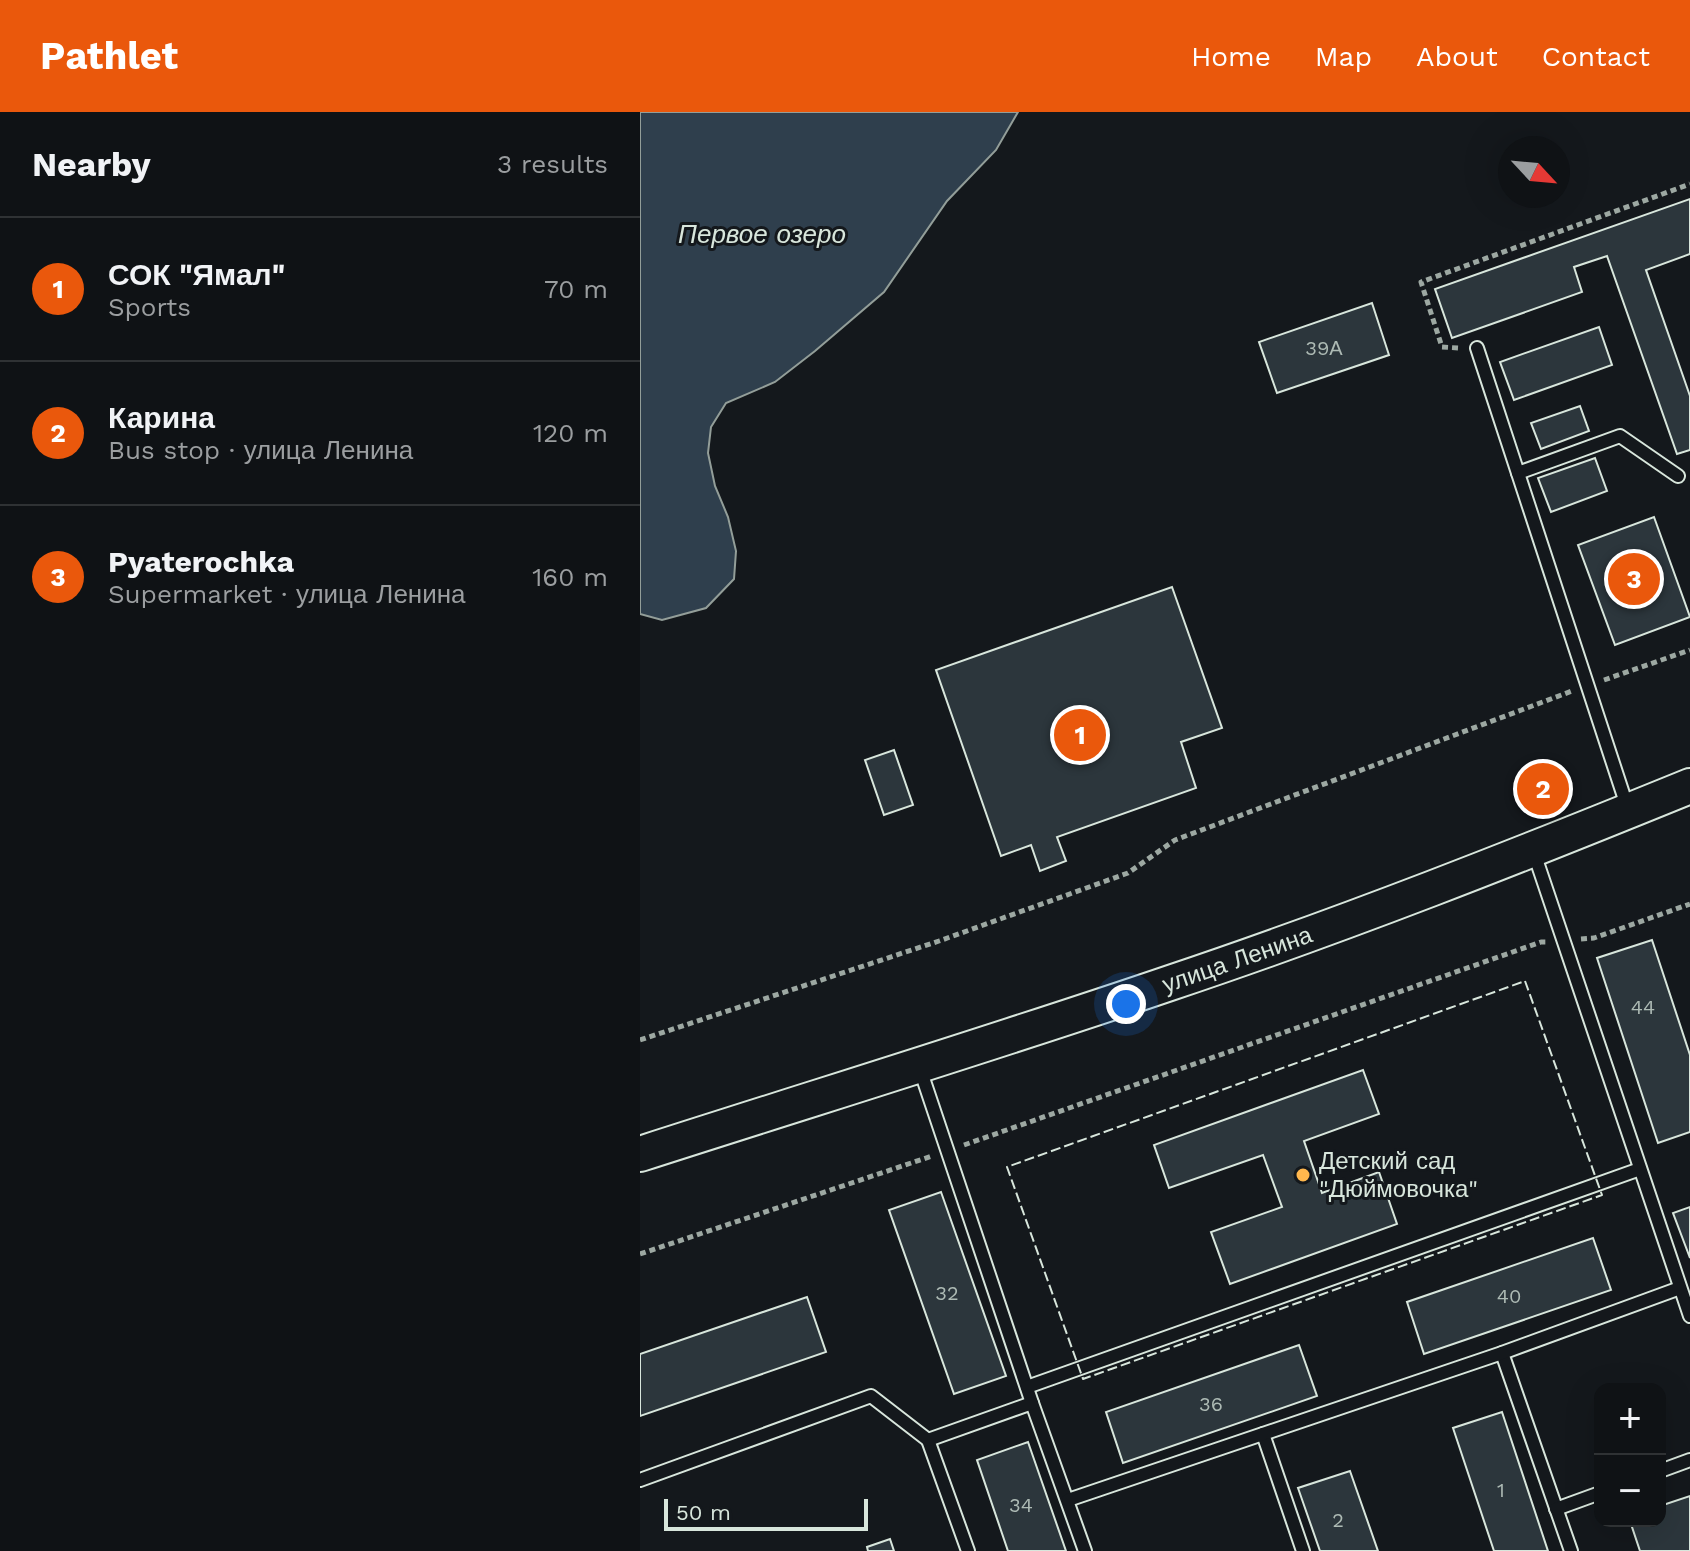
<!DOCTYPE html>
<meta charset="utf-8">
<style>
body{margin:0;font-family:"Work Sans",sans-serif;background:#1d2022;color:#f1f3f6}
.controls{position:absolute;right:24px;bottom:24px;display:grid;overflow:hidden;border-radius:16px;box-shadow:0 8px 32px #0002}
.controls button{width:72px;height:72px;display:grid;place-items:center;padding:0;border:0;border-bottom:2px solid #2f3234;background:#0f1215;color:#f1f3f6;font:40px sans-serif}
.compass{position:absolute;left:858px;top:24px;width:72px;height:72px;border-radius:50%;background:#0f1215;box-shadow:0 8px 32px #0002;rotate:116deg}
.scale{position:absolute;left:24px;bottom:20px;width:204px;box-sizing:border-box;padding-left:8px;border:4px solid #d8e6dc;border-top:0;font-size:22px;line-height:28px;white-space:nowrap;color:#d8e6dc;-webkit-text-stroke:6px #14181c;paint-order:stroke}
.you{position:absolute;left:486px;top:892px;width:28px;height:28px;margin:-20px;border:6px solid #fff;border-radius:50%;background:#1a73e8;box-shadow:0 0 0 12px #1a73e833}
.badge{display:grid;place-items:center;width:52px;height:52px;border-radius:50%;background:#ea580c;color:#fff;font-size:26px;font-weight:700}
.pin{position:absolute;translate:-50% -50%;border:4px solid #fff;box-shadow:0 2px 8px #0006}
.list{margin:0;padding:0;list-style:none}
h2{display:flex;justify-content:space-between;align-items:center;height:104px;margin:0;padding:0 32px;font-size:34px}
h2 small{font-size:26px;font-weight:400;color:#9b9ea0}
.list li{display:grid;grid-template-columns:52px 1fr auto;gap:24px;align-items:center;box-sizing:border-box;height:144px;padding:0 32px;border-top:2px solid #2f3234}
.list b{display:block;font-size:30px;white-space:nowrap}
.list p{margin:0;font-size:26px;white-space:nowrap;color:#9b9ea0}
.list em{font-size:26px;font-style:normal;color:#9b9ea0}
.map{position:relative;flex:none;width:1050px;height:1439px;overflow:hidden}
header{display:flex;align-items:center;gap:48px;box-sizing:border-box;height:112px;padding:0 40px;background:#ea580c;color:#fff}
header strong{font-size:38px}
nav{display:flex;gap:44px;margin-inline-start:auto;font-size:28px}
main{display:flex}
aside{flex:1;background:#0f1215}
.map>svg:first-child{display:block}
.water{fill:#2f3f4d;stroke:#939e99;stroke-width:2}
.building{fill:#2c363c;stroke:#d8e6dc;stroke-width:2}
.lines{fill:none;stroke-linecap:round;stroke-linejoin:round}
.lane-casing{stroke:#d8e6dc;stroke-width:16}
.secondary-casing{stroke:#d8e6dc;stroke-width:38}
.path{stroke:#9da8a2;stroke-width:5;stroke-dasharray:6 4;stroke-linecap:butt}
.lane{stroke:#14181c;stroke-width:12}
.secondary{stroke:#14181c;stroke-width:34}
.fence{stroke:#d8e6dc;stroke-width:2;stroke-dasharray:10 4;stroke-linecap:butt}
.poi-dot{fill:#ffb74d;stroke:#14181c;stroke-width:3}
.labels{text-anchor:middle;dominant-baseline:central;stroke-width:6;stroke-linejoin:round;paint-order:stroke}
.number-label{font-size:20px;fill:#adbab4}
.street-label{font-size:24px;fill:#d8e6dc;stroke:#14181c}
.poi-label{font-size:24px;fill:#d8e6dc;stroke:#14181c;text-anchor:start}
.water-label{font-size:26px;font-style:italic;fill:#d8e6dc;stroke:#14181c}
</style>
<header>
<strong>Pathlet</strong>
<nav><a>Home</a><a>Map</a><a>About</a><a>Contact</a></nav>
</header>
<main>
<aside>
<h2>Nearby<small>3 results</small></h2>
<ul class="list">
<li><span class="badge">1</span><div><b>СОК &quot;Ямал&quot;</b><p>Sports</p></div><em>70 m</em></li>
<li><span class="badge">2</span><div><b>Карина</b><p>Bus stop · улица Ленина</p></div><em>120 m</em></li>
<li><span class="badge">3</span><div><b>Pyaterochka</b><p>Supermarket · улица Ленина</p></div><em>160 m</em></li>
</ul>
</aside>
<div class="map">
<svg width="1050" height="1439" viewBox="0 0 1050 1439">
<rect width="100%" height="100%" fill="#14181c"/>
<polygon class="water" points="0,0 378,0 356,38 307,89 244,180 175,239 135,270 86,291 71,315 68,341 75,374 88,405 96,439 94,467 66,496 22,508 0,502"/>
<g class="building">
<polygon points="1050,87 1050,142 1006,158 1050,284 1050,338 1037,342 967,144 934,155 942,180 812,226 795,177"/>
<polygon points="732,191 749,243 637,281 619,230"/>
<polygon points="959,215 972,253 874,288 860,250"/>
<polygon points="940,294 949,319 901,337 891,311"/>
<polygon points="955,346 967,379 911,400 898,366"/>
<polygon points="1014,405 1050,505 975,533 938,433"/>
<polygon points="532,475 582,616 541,630 556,676 417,725 426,749 400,759 391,733 361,744 296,558"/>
<polygon points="254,638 273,693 244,703 225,648"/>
<polygon points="1012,828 1050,943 1050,1020 1018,1031 957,846"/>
<polygon points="723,958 739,1002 664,1029 682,1081 739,1060 757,1112 590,1172 571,1120 642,1095 623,1043 529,1076 514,1033"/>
<polygon points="301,1080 366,1264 314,1282 249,1098"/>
<polygon points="1050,1095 1050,1146 1033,1101"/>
<polygon points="953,1126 971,1178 784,1242 767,1190"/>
<polygon points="167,1185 186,1240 0,1304 0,1242"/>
<polygon points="659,1233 677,1284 483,1351 466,1300"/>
<polygon points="862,1300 908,1439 854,1439 813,1316"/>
<polygon points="388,1330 426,1439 368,1439 337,1348"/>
<polygon points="710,1359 738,1439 680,1439 658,1376"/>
<polygon points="1050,1384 1050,1439 1000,1439 990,1409 1020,1409 1020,1394"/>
<polygon points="250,1427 254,1439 228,1439 227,1435"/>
</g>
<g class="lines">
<g class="lane-casing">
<g id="lane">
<polyline points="837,236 988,697"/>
<polyline points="878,361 980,324 1038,364"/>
<polyline points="894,741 1050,1204"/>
<polyline points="280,957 392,1291 445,1439"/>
<polyline points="862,1241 931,1439"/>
<polyline points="387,1275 1000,1057"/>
<polyline points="623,1322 663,1439"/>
<polyline points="288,1328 328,1439"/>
<polyline points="1020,1359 1050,1348"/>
<polyline points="0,1368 231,1284 288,1328 392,1291"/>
<polyline points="428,1388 862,1241 1040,1176"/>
<polyline points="916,1397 960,1381"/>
</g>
</g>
<g class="secondary-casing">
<g id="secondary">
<path id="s1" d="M0 1042C177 985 354 931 530 871 706 812 878 744 1050 674"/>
</g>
</g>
<g class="path">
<polyline points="818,236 802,235 781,170 1050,72"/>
<polyline points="964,568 1050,538"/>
<polyline points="941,827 954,826 1050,792"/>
<polyline points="0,928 299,829 488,761 535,728 932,579"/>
<polyline points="324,1033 901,830 907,830"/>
<polyline points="0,1142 292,1044"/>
</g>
<use href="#lane" class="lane"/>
<use href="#secondary" class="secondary"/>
<polygon class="fence" points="885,869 962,1083 443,1267 367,1055"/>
</g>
<circle class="poi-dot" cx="663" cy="1063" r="8"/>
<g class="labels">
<g class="number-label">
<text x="684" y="236">39А</text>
<text x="1003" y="895">44</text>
<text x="307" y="1181">32</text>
<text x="869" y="1184">40</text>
<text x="571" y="1292">36</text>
<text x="861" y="1378">1</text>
<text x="381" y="1393">34</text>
<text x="698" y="1408">2</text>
</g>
<g class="street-label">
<text stroke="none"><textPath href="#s1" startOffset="628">улица Ленина</textPath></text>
</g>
<g class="poi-label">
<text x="679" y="1049">Детский сад<tspan x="679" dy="28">"Дюймовочка"</tspan></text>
</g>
<g class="water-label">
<text x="122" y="122">Первое озеро</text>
</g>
</g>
</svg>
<div class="controls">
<button>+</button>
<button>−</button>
</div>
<svg class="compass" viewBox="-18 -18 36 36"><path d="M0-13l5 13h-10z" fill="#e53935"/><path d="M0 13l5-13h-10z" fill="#9b9ea0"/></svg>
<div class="scale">50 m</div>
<div class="you"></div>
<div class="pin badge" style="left:440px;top:623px">1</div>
<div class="pin badge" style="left:903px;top:677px">2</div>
<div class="pin badge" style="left:994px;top:467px">3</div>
</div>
</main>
